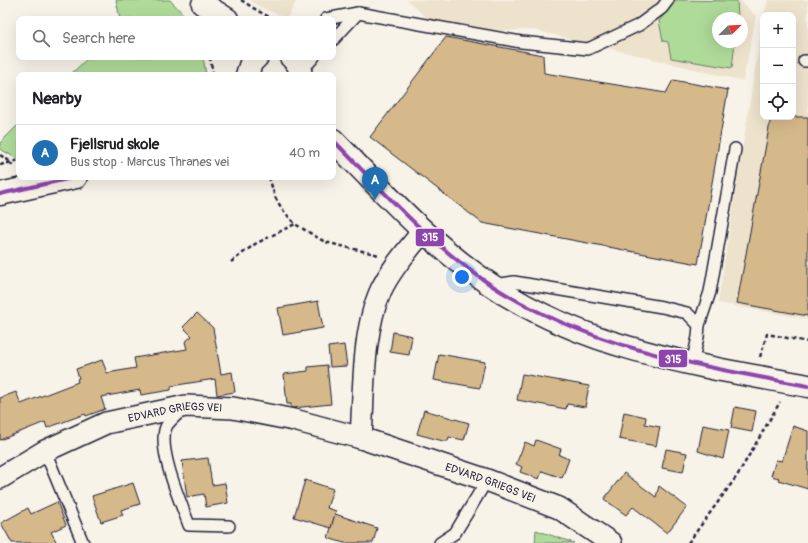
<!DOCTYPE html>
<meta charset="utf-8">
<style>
body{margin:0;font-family:Pangolin,sans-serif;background:#f6f6f6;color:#202124}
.controls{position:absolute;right:12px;top:12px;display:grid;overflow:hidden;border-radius:8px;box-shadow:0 4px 16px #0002}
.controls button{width:36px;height:36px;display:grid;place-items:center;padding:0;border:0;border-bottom:1px solid #e0e0e0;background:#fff;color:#202124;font:20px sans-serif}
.compass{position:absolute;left:712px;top:12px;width:36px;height:36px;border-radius:50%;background:#fff;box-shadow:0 4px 16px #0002;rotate:66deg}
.you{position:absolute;left:462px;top:277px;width:14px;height:14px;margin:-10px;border:3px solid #fff;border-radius:50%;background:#1a73e8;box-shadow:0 0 0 6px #1a73e833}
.badge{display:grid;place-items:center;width:26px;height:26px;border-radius:50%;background:#1f6fb2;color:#fff;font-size:13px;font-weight:700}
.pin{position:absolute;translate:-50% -33px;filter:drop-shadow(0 1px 2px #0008)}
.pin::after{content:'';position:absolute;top:21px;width:14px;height:12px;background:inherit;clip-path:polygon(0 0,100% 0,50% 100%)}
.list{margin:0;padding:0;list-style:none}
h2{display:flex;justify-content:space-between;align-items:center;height:52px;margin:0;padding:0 16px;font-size:17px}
h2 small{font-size:13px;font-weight:400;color:#757577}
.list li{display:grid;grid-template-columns:26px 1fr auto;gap:12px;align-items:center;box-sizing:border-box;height:56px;padding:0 16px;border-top:1px solid #e0e0e0}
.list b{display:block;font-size:15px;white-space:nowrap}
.list p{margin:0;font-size:13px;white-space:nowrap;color:#757577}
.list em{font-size:13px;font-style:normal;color:#757577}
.icon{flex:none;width:22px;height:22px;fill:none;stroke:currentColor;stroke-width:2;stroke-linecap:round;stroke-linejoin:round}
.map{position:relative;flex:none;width:808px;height:543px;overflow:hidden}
.search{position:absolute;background:#fff;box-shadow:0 4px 16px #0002;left:16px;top:16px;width:320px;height:44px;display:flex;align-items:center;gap:10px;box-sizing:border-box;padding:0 14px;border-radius:8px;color:#757577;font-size:15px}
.panel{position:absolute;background:#fff;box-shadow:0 4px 16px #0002;left:16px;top:72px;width:320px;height:108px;border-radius:8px}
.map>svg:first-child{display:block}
.built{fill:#ede2cc;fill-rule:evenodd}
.green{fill:#afdb99;stroke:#687e6a}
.building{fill:#d5b98a;stroke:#22223b}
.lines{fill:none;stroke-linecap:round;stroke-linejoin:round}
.lane-casing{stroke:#22223b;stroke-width:14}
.street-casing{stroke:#22223b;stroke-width:24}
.secondary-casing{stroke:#22223b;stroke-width:25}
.path{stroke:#22223b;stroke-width:2.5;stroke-dasharray:4 3;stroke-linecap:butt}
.lane{stroke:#f7f3e8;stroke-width:11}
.street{stroke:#f7f3e8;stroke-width:21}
.secondary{stroke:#f7f3e8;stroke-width:22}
.bus-1-casing{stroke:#f7f3e8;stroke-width:7}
.bus-1{stroke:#8e44ad;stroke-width:4}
.labels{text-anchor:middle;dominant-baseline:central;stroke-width:3;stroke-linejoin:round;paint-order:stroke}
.street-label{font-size:11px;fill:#22223b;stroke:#f7f3e8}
.line-badge{stroke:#f7f3e8;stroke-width:1.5}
.badge-label{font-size:11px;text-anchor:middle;font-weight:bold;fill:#fff}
</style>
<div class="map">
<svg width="808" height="543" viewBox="0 0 808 543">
<rect width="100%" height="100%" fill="#f7f3e8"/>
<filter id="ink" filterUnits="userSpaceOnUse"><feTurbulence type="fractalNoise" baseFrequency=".025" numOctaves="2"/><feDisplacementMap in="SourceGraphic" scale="8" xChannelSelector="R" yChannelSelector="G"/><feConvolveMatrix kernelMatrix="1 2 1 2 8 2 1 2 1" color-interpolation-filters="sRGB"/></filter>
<g filter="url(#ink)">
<g class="built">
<polygon points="250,0 297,0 287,18 258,6"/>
<path d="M408 0H740L756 16 743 81 534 30 440 32ZM718 18H742V42H718Z"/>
<polygon points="768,0 808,0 808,319 718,303 763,19 763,117 793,117 793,15 764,15"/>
</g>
<g class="green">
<polygon points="116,0 170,0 188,19 120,19"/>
<polygon points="676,0 737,1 738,18 718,18 718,42 735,42 732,68 671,58 668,42 663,41 659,21"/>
<polygon points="89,57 203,57 206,75 70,75"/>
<polygon points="19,124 19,158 16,158 0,149 0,143"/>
<polygon points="536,530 574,543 535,543"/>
</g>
<g class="building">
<polygon points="446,37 543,55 544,73 666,93 673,80 728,90 698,264 482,223 370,137"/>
<polygon points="771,117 808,117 808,316 737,303"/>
<polygon points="318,301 323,328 283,335 278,308"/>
<polygon points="197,313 213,328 221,374 232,372 235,392 217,395 215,379 171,386 171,390 141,395 140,390 101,397 105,409 86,416 85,414 47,428 45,422 0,440 0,398 16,392 21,404 78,382 77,379 79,378 76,369 102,360 107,373 136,368 134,358 187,349 185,342 192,336 183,327"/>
<polygon points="393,332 412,336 409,355 390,352"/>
<polygon points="344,345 347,366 330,367 328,347"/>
<polygon points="439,354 485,362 480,388 434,380"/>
<polygon points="327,365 331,404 293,408 291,407 291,404 287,404 284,374 308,371 308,367"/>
<polygon points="522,374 589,386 585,407 567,404 566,409 517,400"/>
<polygon points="735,407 756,411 752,432 731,428"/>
<polygon points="424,410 469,423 464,440 449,437 448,441 443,441 417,434"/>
<polygon points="624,412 646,417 645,424 660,427 656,446 619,439"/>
<polygon points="703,425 729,430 723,459 698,451"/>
<polygon points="793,426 808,431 808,489 778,480 779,478 771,476 776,460 782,461"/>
<polygon points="536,440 561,449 559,455 569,459 562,478 542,471 539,479 520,472 522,467 516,464 525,442 534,446"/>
<polygon points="666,449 687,453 683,472 662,468"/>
<polygon points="208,458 212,485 225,483 228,503 206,507 204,494 187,497 182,461"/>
<polygon points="624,473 656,497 659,486 687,507 667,533 633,507 626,515 604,499"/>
<polygon points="305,480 333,489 327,508 336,511 331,528 294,517"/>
<polygon points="133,483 140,504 121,510 123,515 101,522 92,496"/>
<polygon points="57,502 66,525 51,532 57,543 12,543 1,523 28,508 31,514"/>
<polygon points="335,514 377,528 373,543 344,543 328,538"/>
</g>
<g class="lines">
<g class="lane-casing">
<g id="lane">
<polyline points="326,19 358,13 521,42 588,49 639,25 662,8 668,0"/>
<polyline points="333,40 358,13"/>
<polyline points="804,61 808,61"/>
<polyline points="301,71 314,57"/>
<polyline points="495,285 514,282 662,307 687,313 699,325"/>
<polyline points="692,364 698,337 699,325 710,292 735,149"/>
<path d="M183 409C179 413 168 422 166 427 157 449 181 503 189 525L229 526"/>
<polyline points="45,451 83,543"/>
<polyline points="440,543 455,533 487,480"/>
</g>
</g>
<g class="street-casing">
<g id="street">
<path d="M361 438C364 393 362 331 381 290 391 269 408 250 423 231"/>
<path id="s1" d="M0 478 45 451 106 423 186 406 233 408 294 420 361 438 487 480 559 508 611 543"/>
</g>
</g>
<g class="secondary-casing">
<g id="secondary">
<polyline points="203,4 227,19"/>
<polyline points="291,57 298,64 301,75"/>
<polyline points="247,75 251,63 257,57"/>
<path d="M333 140C383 191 431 245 491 285 588 350 696 365 808 386"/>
<polyline points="0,194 76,177"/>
</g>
</g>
<g class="path">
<polyline points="241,0 258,11 273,19"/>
<polyline points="210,57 213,75"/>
<polyline points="0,155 11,162 12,166"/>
<polyline points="0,165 19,160"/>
<polyline points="269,177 275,197 282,209 295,224 325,242 379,255"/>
<polyline points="231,262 255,244 295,224"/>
<polyline points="760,357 767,334 808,342"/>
<polyline points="688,543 737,476 780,402"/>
</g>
<use href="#lane" class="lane"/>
<use href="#street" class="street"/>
<use href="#secondary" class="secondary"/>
<g class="bus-1-casing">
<g id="bus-1">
<path d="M333 140C383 191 431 245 491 285 586 347 698 366 808 386"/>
<polyline points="0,194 76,177"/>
</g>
</g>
<use href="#bus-1" class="bus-1"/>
</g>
</g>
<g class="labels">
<g class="street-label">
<text stroke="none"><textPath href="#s1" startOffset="190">EDVARD GRIEGS VEI</textPath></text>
<text stroke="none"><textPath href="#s1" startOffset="517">EDVARD GRIEGS VEI</textPath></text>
</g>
</g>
<g class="line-badge">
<rect x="415" y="228" width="30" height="19" rx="4" fill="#8e44ad"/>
<rect x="658" y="349" width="30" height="19" rx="4" fill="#8e44ad"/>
</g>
<g class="badge-label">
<text x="430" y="241">315</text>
<text x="673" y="363">315</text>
</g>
</svg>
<div class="controls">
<button>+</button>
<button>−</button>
<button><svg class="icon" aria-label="locate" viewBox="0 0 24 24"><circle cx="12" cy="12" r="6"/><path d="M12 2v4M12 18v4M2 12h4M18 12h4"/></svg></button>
</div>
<svg class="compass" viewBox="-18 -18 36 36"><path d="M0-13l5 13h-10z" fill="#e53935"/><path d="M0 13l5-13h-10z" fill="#757577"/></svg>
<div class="you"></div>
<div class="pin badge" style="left:375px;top:200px">A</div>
<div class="search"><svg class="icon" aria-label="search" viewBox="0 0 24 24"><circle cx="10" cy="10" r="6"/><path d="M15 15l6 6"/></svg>Search here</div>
<section class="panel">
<h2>Nearby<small></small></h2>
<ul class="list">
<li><span class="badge">A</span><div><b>Fjellsrud skole</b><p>Bus stop · Marcus Thranes vei</p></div><em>40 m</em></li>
</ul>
</section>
</div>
